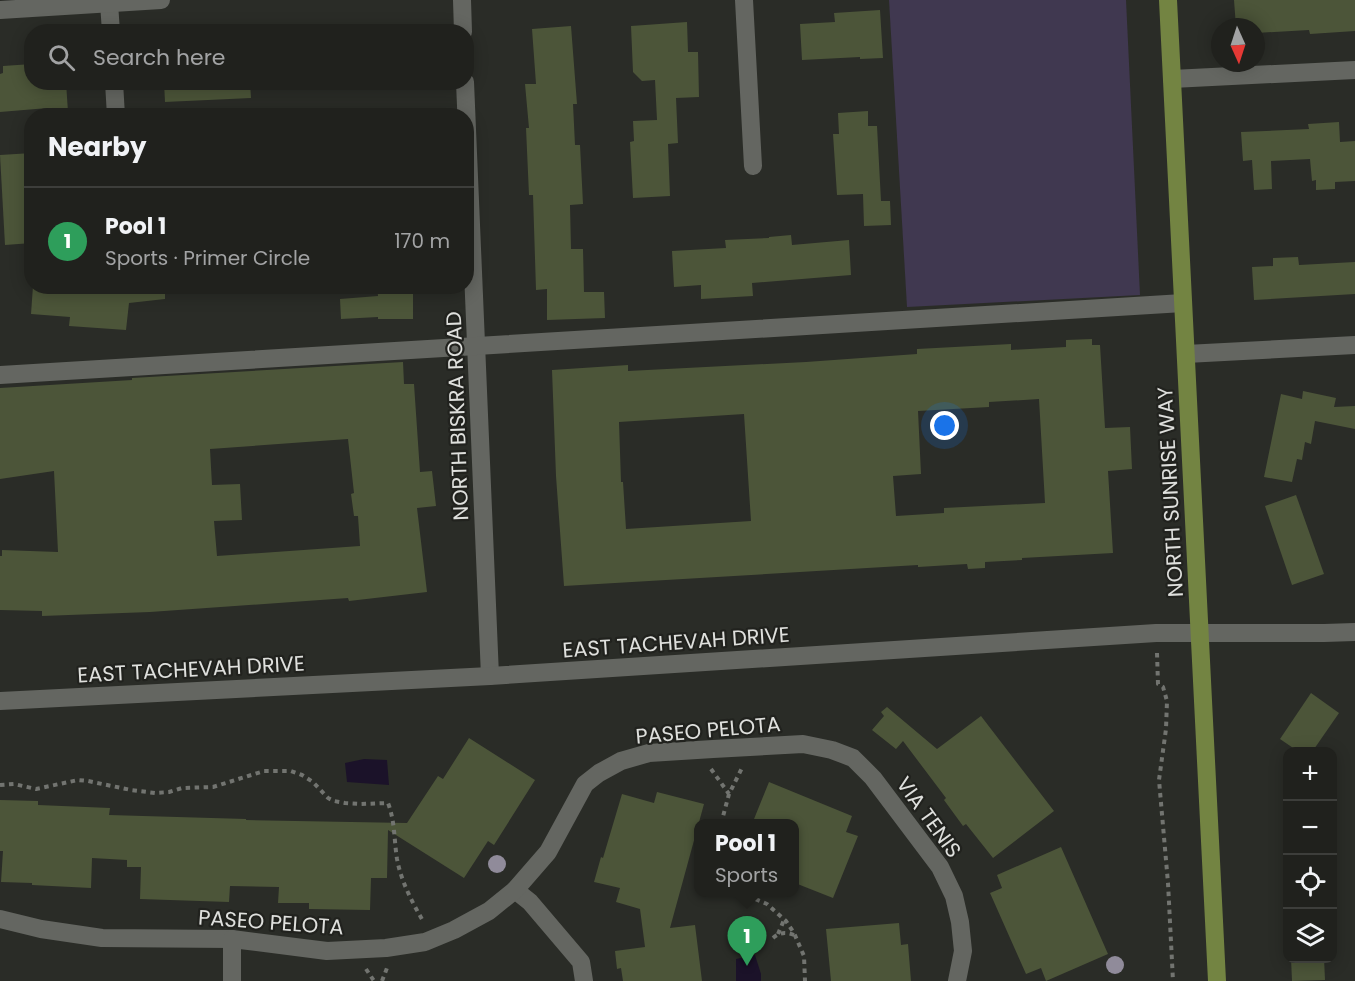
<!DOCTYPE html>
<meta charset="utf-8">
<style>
body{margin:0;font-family:Poppins,sans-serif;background:#2d2e2a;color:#f1f3f6}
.controls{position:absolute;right:18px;bottom:18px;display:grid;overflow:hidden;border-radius:12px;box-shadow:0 3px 15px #0003}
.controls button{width:54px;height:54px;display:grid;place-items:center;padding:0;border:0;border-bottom:2px solid #3d3e3b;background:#20211d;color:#f1f3f6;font:30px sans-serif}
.compass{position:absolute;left:1211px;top:18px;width:54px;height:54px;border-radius:50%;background:#20211d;box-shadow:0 3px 15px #0003;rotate:177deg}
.you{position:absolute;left:945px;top:426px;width:21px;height:21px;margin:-15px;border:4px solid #fff;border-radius:50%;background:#1a73e8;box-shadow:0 0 0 9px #1a73e833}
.badge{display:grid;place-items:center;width:39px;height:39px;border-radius:50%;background:#bca0f2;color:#fff;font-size:20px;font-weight:700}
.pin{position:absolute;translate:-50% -50px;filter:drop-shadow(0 2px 3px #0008)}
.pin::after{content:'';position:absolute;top:32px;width:21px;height:18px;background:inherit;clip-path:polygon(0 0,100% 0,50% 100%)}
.popup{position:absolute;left:694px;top:819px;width:105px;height:78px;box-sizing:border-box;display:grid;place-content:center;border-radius:12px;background:#20211d;filter:drop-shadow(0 2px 4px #0005);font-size:20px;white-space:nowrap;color:#a2a3a4}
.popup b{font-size:22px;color:#f1f3f6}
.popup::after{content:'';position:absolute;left:50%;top:100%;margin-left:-12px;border:12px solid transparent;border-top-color:#20211d}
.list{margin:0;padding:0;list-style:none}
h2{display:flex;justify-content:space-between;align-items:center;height:78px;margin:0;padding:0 24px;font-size:26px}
h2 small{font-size:20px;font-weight:400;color:#a2a3a4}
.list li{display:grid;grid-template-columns:39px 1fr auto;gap:18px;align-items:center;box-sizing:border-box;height:108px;padding:0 24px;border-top:2px solid #3d3e3b}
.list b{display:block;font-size:22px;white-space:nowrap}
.list p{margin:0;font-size:20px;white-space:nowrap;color:#a2a3a4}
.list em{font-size:20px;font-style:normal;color:#a2a3a4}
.icon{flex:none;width:33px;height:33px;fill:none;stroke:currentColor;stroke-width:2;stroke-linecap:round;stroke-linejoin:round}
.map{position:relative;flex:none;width:1355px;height:981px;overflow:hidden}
.search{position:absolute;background:#20211d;box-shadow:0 3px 15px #0003;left:24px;top:24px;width:450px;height:66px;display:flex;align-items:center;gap:15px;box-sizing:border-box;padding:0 21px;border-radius:24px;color:#a2a3a4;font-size:22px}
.panel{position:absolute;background:#20211d;box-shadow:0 3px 15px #0003;left:24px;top:108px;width:450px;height:186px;border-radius:24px}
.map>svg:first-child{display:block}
.green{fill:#403850}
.water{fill:#1b1229}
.building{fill:#4c5539;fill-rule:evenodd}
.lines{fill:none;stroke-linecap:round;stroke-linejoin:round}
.path{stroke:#727470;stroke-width:4;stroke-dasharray:4.5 4.5;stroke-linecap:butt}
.minor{stroke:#646661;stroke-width:18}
.major{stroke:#738442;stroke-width:18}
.tree{fill:#908b9a}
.labels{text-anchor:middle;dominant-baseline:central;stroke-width:4.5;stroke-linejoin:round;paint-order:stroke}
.street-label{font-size:21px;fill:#dfe0dd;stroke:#21221e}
</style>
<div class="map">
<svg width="1355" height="981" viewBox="0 0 1355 981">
<rect width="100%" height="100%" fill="#2a2c27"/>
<polygon class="green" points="889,0 1126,0 1140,295 907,307"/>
<g class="water">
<polygon points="364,759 387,760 389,785 347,782 345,763"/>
<polygon points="755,955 761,974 761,981 736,981 736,959"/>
</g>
<g class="building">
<polygon points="1234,0 1355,0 1355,31 1310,34 1309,30 1256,33 1256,27 1236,27"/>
<polygon points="880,10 883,58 860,59 860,57 802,60 800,24 835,22 834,13"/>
<polygon points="687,22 688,52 698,52 699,97 676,98 678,143 668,144 670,196 633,198 630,142 634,141 633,121 657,120 655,80 642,81 633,72 631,26"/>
<polygon points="571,26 577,104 573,104 575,145 580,145 583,204 570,205 571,249 583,249 584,292 604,292 605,318 547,320 547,289 536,290 533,195 529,195 526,128 529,128 525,84 536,84 532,29"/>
<polygon points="32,64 32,82 66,82 68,112 48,114 48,108 0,112 0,74 3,73 3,66"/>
<polygon points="164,82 250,82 251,98 165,102"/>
<polygon points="868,111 868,126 877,126 881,201 890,201 891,225 864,226 863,194 837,195 833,134 839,134 838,113"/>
<polygon points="1339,122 1340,142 1355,141 1355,181 1335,182 1335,189 1316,190 1316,180 1312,181 1310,159 1271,161 1272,189 1254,190 1252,160 1243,161 1241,132 1309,129 1308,124"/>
<polygon points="32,153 32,243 5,245 0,155"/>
<polygon points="791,235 792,245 849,240 851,275 752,283 753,296 701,299 701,285 674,287 672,251 726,248 725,240 769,238 769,237"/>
<polygon points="1298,257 1299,265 1355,262 1355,294 1254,300 1252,267 1273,266 1273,258"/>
<polygon points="33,286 165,286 165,299 129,303 126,330 69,326 70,317 31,314"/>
<polygon points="377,286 413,286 413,319 378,319 378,317 341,319 340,299 378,296"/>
<path d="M1092 339V345H1100L1105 428 1130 427 1132 469 1108 471 1113 553 1022 558V560L985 562V568L968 569 967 564 918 567V565L564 586 556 476 552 370 628 365V371L806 362 917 354V349L1011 344V350L1066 347V340ZM1039 399 1045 503 944 508V513L896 516 893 476 921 474 918 411 989 407V402ZM744 414 751 521 626 529 623 482H621L619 422Z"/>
<path d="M403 362 404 384H414L420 472 432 471 436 506 417 508 427 592 349 601 348 598 150 612 42 616V611L0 610V556H2V550L58 552 54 471 0 479V388L132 380V378ZM348 439 354 493 351 494 354 516H358L360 546 217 556 214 521 242 520 240 484 212 485 210 449Z"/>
<polygon points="1303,391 1336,398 1334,407 1355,406 1355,429 1315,421 1311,444 1305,442 1302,460 1297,459 1292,482 1264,477 1281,394 1302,399"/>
<polygon points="1296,495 1324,574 1292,585 1265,506"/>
<polygon points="1311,693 1339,713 1312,752 1299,752 1280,739"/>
<polygon points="887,707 937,749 981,716 1054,811 993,858 966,824 963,826 944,800 946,798 903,741 896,749 872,730 884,716 881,712"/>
<polygon points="469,738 535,780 494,845 488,841 464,878 388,830 387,878 371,878 370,910 309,909 309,903 278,903 279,887 230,886 229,902 140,899 141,867 127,867 127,860 92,858 91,888 32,885 32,883 1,882 3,851 0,851 0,800 38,801 38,805 110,808 109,815 246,819 246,820 407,823 438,776 443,779"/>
<polygon points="769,782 852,816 846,832 858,836 833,898 795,883 795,824 752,824"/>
<polygon points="657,792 704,804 670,928 695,925 702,981 623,981 621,968 617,969 615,951 645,947 640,909 616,902 620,888 594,882 601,857 603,858 622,794 654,803"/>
<polygon points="1061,847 1108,954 1046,981 1041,968 1026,974 990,893 1002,888 997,875"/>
<polygon points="899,923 901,945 908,944 911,981 831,981 826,929"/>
<polygon points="1291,958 1324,958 1325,980 1292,981"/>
</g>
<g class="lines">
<g class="path">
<polyline points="1157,653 1158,684 1163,687 1167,701 1166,729 1159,780 1168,883 1173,981"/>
<polyline points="711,769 729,794"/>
<path d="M0 785 14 784 36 789 78 780 88 781 131 790 155 793 169 792 182 788 213 787 264 771H291L302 775 313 782 328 798 334 801 345 803 361 804 388 803C395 821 394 840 397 859 401 881 412 902 423 921"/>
<polyline points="721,824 729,794 742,768"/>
<polyline points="739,892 767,904 786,921 794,933 804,956 805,981"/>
<polyline points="778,934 784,920"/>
<path d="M773 938C780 932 786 932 794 935"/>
<polyline points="366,969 374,981"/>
<polyline points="382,981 387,968"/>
</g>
<g class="minor">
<polyline points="462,0 463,32"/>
<polyline points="744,0 753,166"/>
<polyline points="109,3 111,32"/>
<polyline points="0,10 161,0"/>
<polyline points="1172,79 1355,70"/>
<polyline points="114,82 116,116"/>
<polyline points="465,82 490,676"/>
<polyline points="1186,354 1355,345"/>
<polyline points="0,375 1183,303"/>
<polyline points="0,701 490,676 1156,633 1324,633 1355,632"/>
<polyline points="515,890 530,902 581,962 584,981"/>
<polyline points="0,919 41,929 102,938 232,939 327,951 386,948 425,942 454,930 489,911 515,890 548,852 585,784 599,773 621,761 649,753 713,749 803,744 832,750 853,758 873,778 940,867 954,896 960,922 963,951 957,981"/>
<polyline points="232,981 232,939"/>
</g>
<polyline class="major" points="1168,0 1217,981"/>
</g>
<g class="tree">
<circle cx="497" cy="864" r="9"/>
<circle cx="1115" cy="965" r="9"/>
</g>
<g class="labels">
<g class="street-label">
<text transform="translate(457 416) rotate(-92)">NORTH BISKRA ROAD</text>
<text transform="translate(1170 492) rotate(-93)">NORTH SUNRISE WAY</text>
<text transform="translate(676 642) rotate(-4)">EAST TACHEVAH DRIVE</text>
<text transform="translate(191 669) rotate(-3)">EAST TACHEVAH DRIVE</text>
<text transform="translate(708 730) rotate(-5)">PASEO PELOTA</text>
<text transform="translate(929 817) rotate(54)">VIA TENIS</text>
<text transform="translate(271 922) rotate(4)">PASEO PELOTA</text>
</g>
</g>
</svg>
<div class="controls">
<button>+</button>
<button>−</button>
<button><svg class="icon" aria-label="locate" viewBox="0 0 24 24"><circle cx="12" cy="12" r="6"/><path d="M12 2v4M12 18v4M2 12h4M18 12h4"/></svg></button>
<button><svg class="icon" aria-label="layers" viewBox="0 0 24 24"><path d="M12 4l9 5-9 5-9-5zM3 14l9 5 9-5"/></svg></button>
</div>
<svg class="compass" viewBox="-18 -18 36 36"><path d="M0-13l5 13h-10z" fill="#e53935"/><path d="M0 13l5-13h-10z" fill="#a2a3a4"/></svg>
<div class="you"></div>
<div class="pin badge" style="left:747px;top:966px;background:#2e9e5b">1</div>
<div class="popup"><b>Pool 1</b>Sports</div>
<div class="search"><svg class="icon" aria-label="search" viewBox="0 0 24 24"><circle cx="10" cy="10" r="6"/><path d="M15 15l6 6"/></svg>Search here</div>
<section class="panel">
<h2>Nearby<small></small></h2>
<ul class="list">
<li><span class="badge" style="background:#2e9e5b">1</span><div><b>Pool 1</b><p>Sports · Primer Circle</p></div><em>170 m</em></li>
</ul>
</section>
</div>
